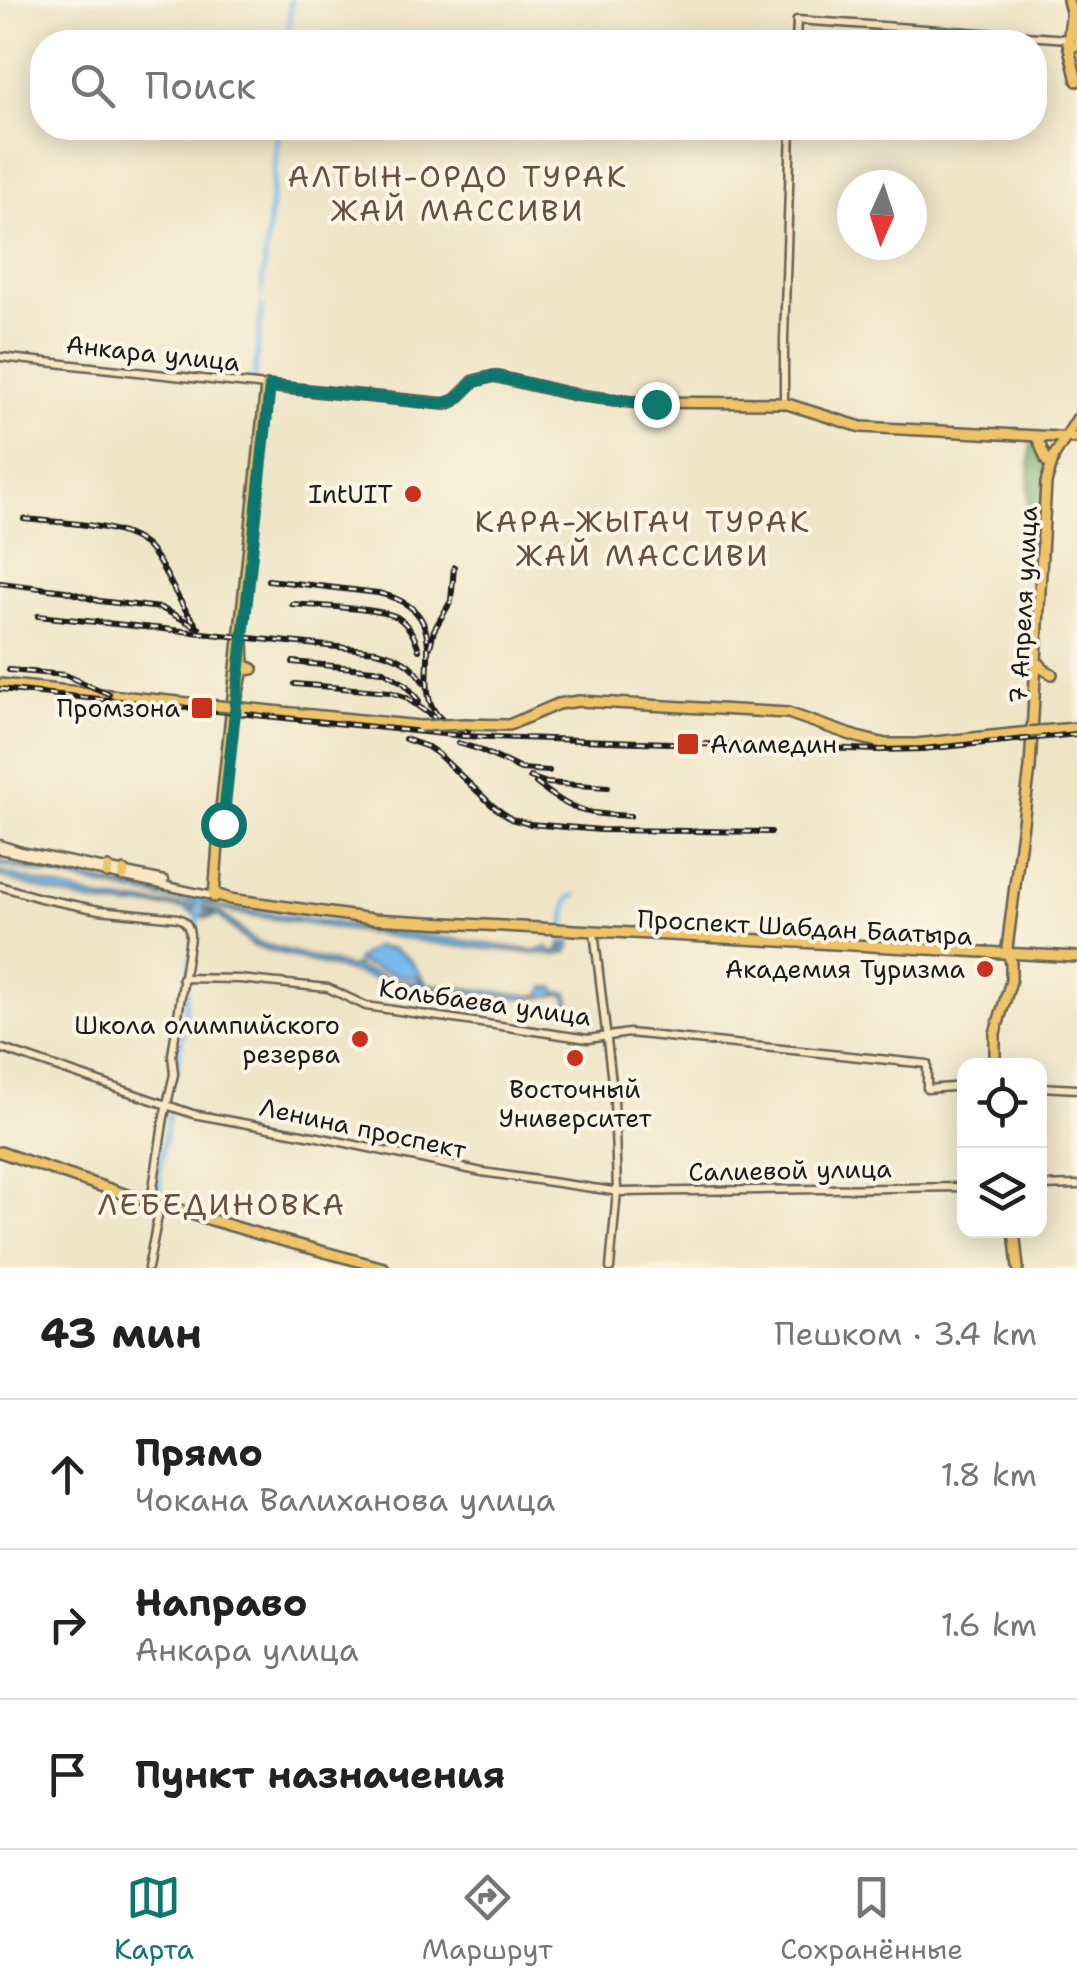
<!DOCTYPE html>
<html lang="ru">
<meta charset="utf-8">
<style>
body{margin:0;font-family:"Shantell Sans",sans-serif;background:#f2f2f2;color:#222}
.controls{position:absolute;right:30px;bottom:30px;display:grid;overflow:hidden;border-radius:20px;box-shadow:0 5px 25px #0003}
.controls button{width:90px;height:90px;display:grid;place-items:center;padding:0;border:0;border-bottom:2px solid #e0e0e0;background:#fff;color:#222;font:50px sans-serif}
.compass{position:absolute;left:837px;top:170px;width:90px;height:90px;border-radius:50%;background:#fff;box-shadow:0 5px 25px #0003;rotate:183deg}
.stop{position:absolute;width:30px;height:30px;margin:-22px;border:8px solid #0f766e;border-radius:50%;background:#fff}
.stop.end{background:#0f766e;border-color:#fff;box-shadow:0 2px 10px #0008}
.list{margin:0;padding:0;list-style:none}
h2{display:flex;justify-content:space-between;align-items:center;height:130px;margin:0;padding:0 40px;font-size:42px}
h2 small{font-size:32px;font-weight:400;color:#767676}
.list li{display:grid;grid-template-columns:65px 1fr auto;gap:30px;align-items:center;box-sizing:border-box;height:150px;padding:0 40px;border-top:2px solid #e0e0e0}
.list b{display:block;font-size:38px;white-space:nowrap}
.list p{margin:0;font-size:32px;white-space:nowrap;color:#767676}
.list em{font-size:32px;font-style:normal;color:#767676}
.icon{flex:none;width:55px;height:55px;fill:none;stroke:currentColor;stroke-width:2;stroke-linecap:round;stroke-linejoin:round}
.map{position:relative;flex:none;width:1077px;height:1268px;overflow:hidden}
.search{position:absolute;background:#fff;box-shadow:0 5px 25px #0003;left:30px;right:30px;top:30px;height:110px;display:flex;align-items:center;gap:25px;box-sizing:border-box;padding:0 35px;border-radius:40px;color:#767676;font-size:38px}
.sheet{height:580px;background:#fff}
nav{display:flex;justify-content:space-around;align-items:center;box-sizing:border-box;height:140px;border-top:2px solid #e0e0e0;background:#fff;font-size:28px;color:#767676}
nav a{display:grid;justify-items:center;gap:5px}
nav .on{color:#0f766e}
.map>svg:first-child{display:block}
.forest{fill:#74ac6a;stroke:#486443;stroke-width:2.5}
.water{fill:#76baec;stroke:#496b84;stroke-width:2.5}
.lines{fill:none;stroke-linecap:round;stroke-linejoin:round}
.stream{stroke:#76baec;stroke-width:2.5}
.canal{stroke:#76baec;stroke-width:5}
.secondary-casing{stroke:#666257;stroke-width:11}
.primary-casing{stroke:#666257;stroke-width:14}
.secondary{stroke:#f9e7c3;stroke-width:6}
.primary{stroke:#efc469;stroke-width:9}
.rail-casing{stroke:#1c1c1c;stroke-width:6}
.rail{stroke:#fcf5e5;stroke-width:2.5;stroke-dasharray:8;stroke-linecap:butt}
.primary-bridge-casing{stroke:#666257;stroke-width:14;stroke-linecap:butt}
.primary-bridge{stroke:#efc469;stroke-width:9}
.route{stroke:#0f766e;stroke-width:12}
.poi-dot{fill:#c8321e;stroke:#fcf5e5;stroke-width:4}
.labels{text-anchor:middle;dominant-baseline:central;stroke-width:8;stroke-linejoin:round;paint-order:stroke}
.street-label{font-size:25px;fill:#1c1c1c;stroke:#fcf5e5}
.poi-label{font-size:25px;fill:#1c1c1c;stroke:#fcf5e5;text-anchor:end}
.quarter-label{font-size:30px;letter-spacing:2.5px;fill:#67503d;stroke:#fcf5e5}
</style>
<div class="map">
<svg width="1077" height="1268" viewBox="0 0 1077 1268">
<rect width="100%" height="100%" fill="#fcf5e5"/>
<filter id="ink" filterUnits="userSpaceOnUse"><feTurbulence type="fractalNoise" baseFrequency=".01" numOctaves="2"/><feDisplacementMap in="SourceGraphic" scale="20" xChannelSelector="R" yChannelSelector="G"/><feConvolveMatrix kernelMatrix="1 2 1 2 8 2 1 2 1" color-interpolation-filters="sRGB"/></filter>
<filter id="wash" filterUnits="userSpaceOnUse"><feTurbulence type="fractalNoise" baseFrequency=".0048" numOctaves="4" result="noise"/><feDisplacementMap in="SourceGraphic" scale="40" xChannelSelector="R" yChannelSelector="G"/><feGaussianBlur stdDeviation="2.25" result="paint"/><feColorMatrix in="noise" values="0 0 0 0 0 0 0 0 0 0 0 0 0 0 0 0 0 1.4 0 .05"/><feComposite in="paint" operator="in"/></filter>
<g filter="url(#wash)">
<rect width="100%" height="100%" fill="#efe4c5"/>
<polygon class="forest" points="1031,440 1036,440 1047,467 1040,543 1026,543"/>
<g class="water">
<polygon points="0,861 162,894 197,896 217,906 237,909 536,951 548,947 548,951 557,952 564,938 562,950 569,942 571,946 567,952 558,955 456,946 236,913 208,904 162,898 0,865"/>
<path d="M0 872 108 901 196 906 192 911 199 915H213L212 912 204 911V907L221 913 255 942 345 966 352 967 355 964 357 969 399 980 422 982 417 977 401 976 358 963 357 959 375 947 392 949 409 959 427 984 533 996 542 994 545 987 556 988 557 992 568 993 571 1006 584 1009 583 1013 569 1010 567 998 563 994 527 999 390 983 251 945 218 915C203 922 196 912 183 909 158 903 131 909 106 905 70 899 34 887 0 877Z"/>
</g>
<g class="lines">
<g class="stream">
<polyline points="286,42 290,0"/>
<polyline points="288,42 293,0"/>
<polyline points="261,289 277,128"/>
<polyline points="262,298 280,128"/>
<polyline points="1021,960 1051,962"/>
<polyline points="1060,963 1065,963"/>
<polyline points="1069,963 1077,964"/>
</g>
<g class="canal">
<polyline points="254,381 262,306"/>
<polyline points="563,942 567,903 570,898 576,895"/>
<polyline points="188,981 201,898"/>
<polyline points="176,1075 184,1025 187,988"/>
<polyline points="163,1146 170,1109"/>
<polyline points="161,1195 159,1175 162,1151"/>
</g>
</g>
</g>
<g filter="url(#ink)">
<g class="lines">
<g class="secondary-casing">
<g id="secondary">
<polyline points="796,42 797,20 1068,39"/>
<polyline points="0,357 266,386"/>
<polyline points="784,403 784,339 791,128"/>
<polyline points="0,844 21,851 165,880"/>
<polyline points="0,850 213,896"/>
<path d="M0 886 40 898 99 910 178 918C187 921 190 928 190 937L172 1055 174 1074 164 1117 151 1201"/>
<polyline points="594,931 614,1099 617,1191 610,1268"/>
<polyline points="182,978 239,979 328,988 366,1006 588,1039 629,1033 927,1064 927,1089 964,1086"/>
<polyline points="0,1048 193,1114 318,1137 482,1172 620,1192 964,1187"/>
<polyline points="1040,1087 1077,1089"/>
<polyline points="1040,1186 1077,1185"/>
<polyline points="148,1268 158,1216 157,1202"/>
</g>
</g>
<g class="primary-casing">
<g id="primary">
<polyline points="1068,0 1077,37"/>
<polyline points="1071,17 1068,43 1072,47 1077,45"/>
<polyline points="1068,44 1077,81"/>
<polyline points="1037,437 1047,462 1051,465"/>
<polyline points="1040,664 1043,669 1052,674"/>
<polyline points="0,684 218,706"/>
<polyline points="236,702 242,674 245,670 253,669 244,665 243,642"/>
<polyline points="242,708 420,726"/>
<polyline points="464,724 509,725 558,704 579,701 788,713 857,737 886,744 916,744 1030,732"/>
<polyline points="1039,731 1077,728"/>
<polyline points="107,873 108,868"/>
<polyline points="123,876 124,871"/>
<polyline points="213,893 230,899 373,919 1077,957"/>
<polyline points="214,897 220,818 266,386 446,404 455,400 474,381 494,376 571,394 630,402 784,403 861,427 1077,438"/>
<polyline points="995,1066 995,1033 1011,981 1011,963 1007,948 1030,768 1046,483 1054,456 1077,419"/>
<polyline points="0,1152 136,1198 166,1204 191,1214 269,1237 384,1268"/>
<polyline points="1014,1230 1018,1268"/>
</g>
</g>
<use href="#secondary" class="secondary"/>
<use href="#primary" class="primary"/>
<g class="rail-casing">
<g id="rail">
<path d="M24 519C58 523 129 522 151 551 169 573 177 603 196 624"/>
<path d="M268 580 378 593C479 616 380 710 468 732"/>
<polyline points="0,583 65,591 99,601 161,608 199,628"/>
<path d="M292 604C314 606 380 608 397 617 409 625 415 636 419 650"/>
<path d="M38 616 376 651C398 656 412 663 424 683"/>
<polyline points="430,647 434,630 451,601 454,567"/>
<polyline points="293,662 383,671 405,684 419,701"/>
<polyline points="9,670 65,675 109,694"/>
<polyline points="295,684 390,692 405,697 435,718"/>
<polyline points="0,689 463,736 880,750 922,749 1077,734"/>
<polyline points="405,739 428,747 438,754 493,806 511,819 530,824 601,830 690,831"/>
<polyline points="458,743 478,749 521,769 549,771"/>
<polyline points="530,777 547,783 608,787"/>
<path d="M536 783C576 813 580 813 630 816"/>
<polyline points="695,831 771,832"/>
</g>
</g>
<use href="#rail" class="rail"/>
<g class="primary-bridge-casing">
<g id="primary-bridge">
<polyline points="218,706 242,708"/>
<polyline points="420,726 464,724"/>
<polyline points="1030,732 1039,731"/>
</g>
</g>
<use href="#primary-bridge" class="primary-bridge"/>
</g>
</g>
<g class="lines" filter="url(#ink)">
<polyline class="route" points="223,824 270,386 441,404 455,400 474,382 494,376 580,396 656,404"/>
</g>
<g class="poi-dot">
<circle cx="413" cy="494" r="10"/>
<rect x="190" y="696" width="24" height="24" rx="5"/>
<rect x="676" y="732" width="24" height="24" rx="5"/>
<circle cx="985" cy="969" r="10"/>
<circle cx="360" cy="1039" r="10"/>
<circle cx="575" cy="1058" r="10"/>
</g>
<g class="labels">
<g class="street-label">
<text transform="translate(153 353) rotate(6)">Анкара улица</text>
<text transform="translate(1023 605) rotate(-87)">7 Апреля улица</text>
<text transform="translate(805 927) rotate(3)">Проспект Шабдан Баатыра</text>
<text transform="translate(485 1002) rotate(8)">Кольбаева улица</text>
<text transform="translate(363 1128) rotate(12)">Ленина проспект</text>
<text transform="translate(790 1170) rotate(-1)">Салиевой улица</text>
</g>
<g class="poi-label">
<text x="393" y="494">IntUIT</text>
<text x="180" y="708">Промзона</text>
<text x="710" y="744" text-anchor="start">Аламедин</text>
<text x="965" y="969">Академия Туризма</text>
<text x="340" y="1025">Школа олимпийского<tspan x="340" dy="29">резерва</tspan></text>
<text x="575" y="1089" text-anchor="middle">Восточный<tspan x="575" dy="29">Университет</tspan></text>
</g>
<g class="quarter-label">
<text x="458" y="176">АЛТЫН-ОРДО ТУРАК<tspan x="458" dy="34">ЖАЙ МАССИВИ</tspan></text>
<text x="643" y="521">КАРА-ЖЫГАЧ ТУРАК<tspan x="643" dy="34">ЖАЙ МАССИВИ</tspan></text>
<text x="222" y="1204">ЛЕБЕДИНОВКА</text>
</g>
</g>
</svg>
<div class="controls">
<button><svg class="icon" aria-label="locate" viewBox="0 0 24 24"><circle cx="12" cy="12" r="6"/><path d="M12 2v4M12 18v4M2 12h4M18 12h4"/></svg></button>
<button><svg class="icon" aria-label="layers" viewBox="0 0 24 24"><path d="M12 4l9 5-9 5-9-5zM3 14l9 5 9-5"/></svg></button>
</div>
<svg class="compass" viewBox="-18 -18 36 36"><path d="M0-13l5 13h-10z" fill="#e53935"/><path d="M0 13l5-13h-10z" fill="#767676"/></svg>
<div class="stop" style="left:223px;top:824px"></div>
<div class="stop end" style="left:656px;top:404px"></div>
<div class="search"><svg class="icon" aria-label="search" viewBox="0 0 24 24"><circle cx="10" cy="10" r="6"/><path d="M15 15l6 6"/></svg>Поиск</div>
</div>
<section class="sheet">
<h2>43 мин<small>Пешком · 3.4 km</small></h2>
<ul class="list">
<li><svg class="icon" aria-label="ahead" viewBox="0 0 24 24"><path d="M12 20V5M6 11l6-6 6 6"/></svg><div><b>Прямо</b><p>Чокана Валиханова улица</p></div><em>1.8 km</em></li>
<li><svg class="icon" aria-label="right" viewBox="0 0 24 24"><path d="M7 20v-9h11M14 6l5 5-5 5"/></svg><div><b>Направо</b><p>Анкара улица</p></div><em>1.6 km</em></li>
<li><svg class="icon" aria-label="arrive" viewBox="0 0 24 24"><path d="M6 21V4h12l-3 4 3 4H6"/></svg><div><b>Пункт назначения</b></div></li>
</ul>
</section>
<nav>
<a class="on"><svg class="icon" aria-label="map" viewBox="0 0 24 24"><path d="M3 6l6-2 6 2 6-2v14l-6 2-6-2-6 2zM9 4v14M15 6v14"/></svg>Карта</a>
<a><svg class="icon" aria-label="directions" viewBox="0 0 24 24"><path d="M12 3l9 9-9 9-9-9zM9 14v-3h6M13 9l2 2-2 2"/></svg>Маршрут</a>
<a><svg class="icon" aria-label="saved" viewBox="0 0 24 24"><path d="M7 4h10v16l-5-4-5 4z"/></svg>Сохранённые</a>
</nav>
